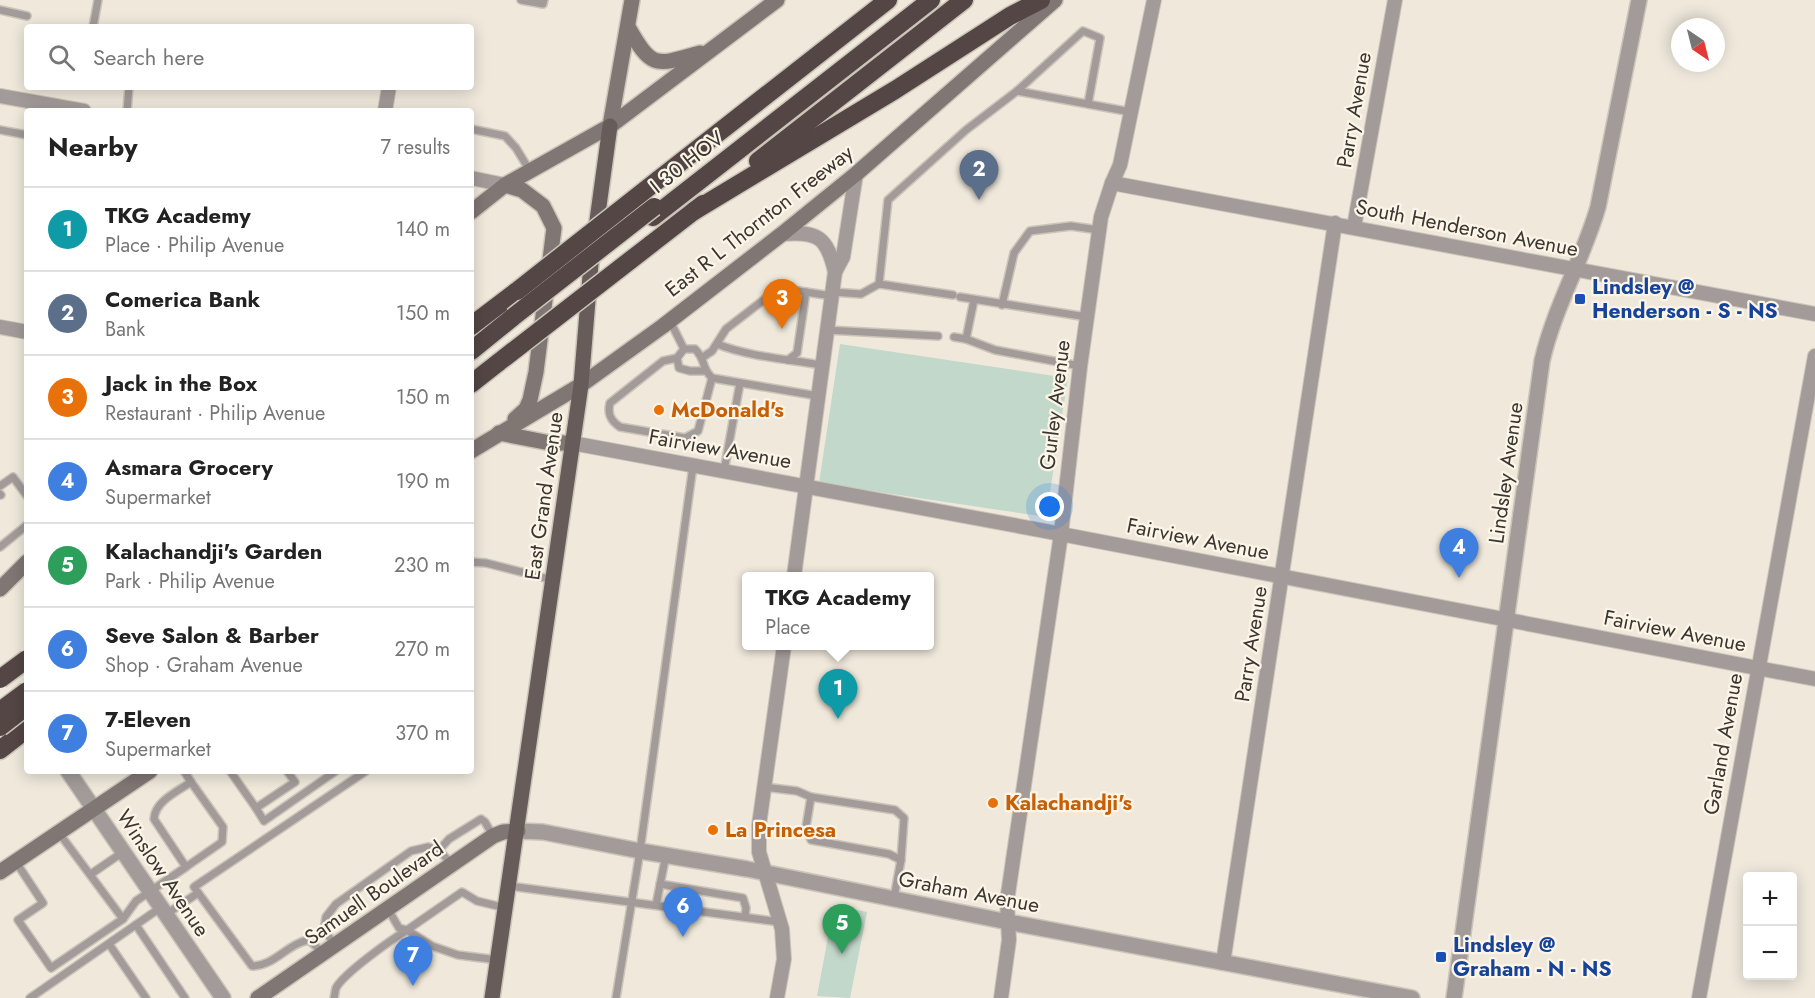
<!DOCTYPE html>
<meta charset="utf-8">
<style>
body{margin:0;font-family:Jost,sans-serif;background:#f6f6f6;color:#222}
.controls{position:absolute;right:18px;bottom:18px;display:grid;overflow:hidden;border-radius:6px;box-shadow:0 3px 15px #0003}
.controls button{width:54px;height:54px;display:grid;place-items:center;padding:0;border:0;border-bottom:2px solid #e0e0e0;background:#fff;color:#222;font:30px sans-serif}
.compass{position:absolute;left:1671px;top:18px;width:54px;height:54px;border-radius:50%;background:#fff;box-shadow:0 3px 15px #0003;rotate:145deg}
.you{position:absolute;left:1050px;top:507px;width:21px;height:21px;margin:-15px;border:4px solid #fff;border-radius:50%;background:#1a73e8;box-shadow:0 0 0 9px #1a73e833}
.badge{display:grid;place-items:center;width:39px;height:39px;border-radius:50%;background:#db2777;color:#fff;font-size:20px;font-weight:700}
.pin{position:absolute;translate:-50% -50px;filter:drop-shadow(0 2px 3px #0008)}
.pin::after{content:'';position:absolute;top:32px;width:21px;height:18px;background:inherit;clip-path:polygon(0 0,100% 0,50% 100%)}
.popup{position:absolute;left:742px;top:572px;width:192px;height:78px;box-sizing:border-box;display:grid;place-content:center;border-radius:6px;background:#fff;filter:drop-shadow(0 2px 4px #0005);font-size:20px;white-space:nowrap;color:#767676}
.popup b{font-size:22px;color:#222}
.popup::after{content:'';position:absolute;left:50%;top:100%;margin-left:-12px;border:12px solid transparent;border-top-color:#fff}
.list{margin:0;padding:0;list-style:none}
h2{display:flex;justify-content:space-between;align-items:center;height:78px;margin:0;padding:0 24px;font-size:26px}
h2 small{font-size:20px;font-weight:400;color:#767676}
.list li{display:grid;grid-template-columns:39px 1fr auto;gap:18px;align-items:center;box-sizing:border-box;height:84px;padding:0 24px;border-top:2px solid #e0e0e0}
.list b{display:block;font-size:22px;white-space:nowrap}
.list p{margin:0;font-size:20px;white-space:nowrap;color:#767676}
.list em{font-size:20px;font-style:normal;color:#767676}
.icon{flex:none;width:33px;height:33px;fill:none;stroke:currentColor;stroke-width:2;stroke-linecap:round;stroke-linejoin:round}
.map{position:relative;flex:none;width:1815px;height:998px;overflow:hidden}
.search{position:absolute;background:#fff;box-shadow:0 3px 15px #0003;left:24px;top:24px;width:450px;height:66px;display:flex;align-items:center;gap:15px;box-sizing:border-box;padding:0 21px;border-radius:6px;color:#767676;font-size:22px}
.panel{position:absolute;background:#fff;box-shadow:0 3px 15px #0003;left:24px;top:108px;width:450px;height:666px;border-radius:6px}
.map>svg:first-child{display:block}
.green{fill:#c2d8cb}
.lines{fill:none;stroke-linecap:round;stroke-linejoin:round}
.service-casing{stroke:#cbc5b9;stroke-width:10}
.minor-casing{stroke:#cbc5b9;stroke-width:16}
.tertiary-casing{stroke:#cbc5b9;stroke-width:18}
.secondary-casing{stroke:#cbc5b9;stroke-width:18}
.primary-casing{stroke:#cbc5b9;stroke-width:18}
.motorway-casing{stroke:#cbc5b9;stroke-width:21}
.service{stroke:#a29b9a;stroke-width:7}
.minor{stroke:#a29b9a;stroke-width:14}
.tertiary{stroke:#a29b9a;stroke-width:15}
.secondary{stroke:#807674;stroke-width:15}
.primary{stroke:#685c5a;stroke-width:15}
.motorway{stroke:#534644;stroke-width:18}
.motorway-bridge-casing{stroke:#cbc5b9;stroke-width:21;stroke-linecap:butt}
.motorway-bridge{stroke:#534644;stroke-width:18}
.transit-dot{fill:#1a4fb4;stroke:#fcf5e8;stroke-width:2}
.food-dot{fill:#e8710a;stroke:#fcf5e8;stroke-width:2}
.labels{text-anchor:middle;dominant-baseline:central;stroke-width:4.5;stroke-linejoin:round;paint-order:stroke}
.street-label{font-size:21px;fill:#3a3732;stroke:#fcf5e8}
.transit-label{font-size:21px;font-weight:bold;fill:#164399;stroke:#fcf5e8;text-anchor:start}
.food-label{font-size:21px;font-weight:bold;fill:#c56008;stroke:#fcf5e8;text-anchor:start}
</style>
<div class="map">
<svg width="1815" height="998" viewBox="0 0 1815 998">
<rect width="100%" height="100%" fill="#efe8db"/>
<g class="green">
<polygon points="840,344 1068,378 1046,517 819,483"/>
<polygon points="834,905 867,912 850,998 817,996"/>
</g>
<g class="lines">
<g class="service-casing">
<g id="service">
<polyline points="521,0 543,4 544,0"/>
<polyline points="0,10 27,16"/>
<polyline points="93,27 98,0"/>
<polyline points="1017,91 1083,31 1100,38 1088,104"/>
<polyline points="127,111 129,87"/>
<polyline points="471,129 505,136 516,148 530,171"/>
<polyline points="0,130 27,135"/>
<polyline points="879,284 888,200 966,130 1017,91 1131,112"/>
<polyline points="832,292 861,294 879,284 953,295"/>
<polyline points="960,297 1087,317"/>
<polyline points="1002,305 1014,253 1030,231 1071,226 1099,230"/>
<path d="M670 321 684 349H695C707 361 700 366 712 378L818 396"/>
<polyline points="827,330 938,336"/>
<polyline points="954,337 966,339 995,350 1080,366"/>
<polyline points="966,339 974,300"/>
<path d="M717 344C750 357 787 359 822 365"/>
<polyline points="684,349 677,358 679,368 690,371 705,371"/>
<polyline points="703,357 712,351 726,329 779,288 832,296"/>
<path d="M677 358 663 361 610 403C607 414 611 421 620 427L685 438 698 431 712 378"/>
<polyline points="788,360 797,353 806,292"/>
<polyline points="724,471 740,383"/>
<polyline points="0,486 13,477 27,496"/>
<polyline points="0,494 1,495"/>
<polyline points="0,547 27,525"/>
<polyline points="471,562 486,563 553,580"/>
<polyline points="230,771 256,808 295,782 287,771"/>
<polyline points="764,787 797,791 811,797 806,827 811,840 889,854 901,860 894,898"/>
<polyline points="811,797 895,810 904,818 901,860"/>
<polyline points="256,808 264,821 336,771"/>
<polyline points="59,833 123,919"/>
<polyline points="439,850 449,839 481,819 485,822 493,836"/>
<path d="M16 862 43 903 18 920 51 968 123 919 136 901 186 867 154 819C155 801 177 792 191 782L184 771"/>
<polyline points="186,867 222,842 223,827 191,782"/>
<polyline points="91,874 123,852"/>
<polyline points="660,884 743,898 746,908 745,917"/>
<polyline points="509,886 780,922"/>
<polyline points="656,905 666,855"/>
<polyline points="388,909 399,928 407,930 462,892 477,901 506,908"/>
<polyline points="165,915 198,893"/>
<polyline points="136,925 185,998"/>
<polyline points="109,944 146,998"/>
<polyline points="335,945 324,930 326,917 336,904 411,851 428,847 439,850 447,859"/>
<path d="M323 953 309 940C288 943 275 966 252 966L194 887 366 771"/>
<polyline points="30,998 160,908"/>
<path d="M334 998C335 995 335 991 336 988 344 973 391 940 407 930L432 946 458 955 498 960"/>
<polyline points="616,998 640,851 693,466"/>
</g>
</g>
<g class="minor-casing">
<g id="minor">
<polyline points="0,96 84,111"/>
<polyline points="385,111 389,87"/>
<polyline points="471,178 505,185"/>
<polyline points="1112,183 1815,314"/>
<polyline points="1354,227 1395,0"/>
<path d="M782 234C818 231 827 237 835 272L843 257 856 174"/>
<polyline points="0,327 27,332"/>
<polyline points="572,443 1045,531 1815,679"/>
<polyline points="794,576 835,272"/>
<polyline points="1223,963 1335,223"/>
<polyline points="777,998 784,959 782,929 759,852 759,825 784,646"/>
<polyline points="1001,998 1009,940 1007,901 1061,534 1080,367 1101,217 1112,183 1120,165 1154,0"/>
<polyline points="1699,998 1815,356"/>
</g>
</g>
<g class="tertiary-casing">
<g id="tertiary">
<polyline points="68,771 223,998"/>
<polyline points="518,831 543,832 640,851 747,869 1008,922 1412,998"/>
<path d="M1454 998 1542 361C1554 308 1583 259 1598 207L1639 0"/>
</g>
</g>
<g class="secondary-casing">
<g id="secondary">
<path d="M628 27C652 69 655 66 700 53"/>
<polyline points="610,126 632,0"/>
<polyline points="505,185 522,190 543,206 554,228 536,372 530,400 526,409 515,419"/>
<polyline points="471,212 505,185 610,126 777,0"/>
<polyline points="499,433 550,443 572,443"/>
<polyline points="471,451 581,385 663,326 782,234 856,174 1055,0"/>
<polyline points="0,589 27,562"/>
<polyline points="0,872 150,771"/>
<polyline points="258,998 493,836 503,832 518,831"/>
</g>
</g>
<g class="primary-casing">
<polyline id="primary" points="492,998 581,385 591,264 610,126"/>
</g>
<g class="motorway-casing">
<g id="motorway">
<polyline points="758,161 964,0"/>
<polyline points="658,180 888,0"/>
<polyline points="694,211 895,90 1010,16 1041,0"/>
<polyline points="653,217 931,0"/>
<polyline points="650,245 703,204"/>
<polyline points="471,326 517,291"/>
<polyline points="471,351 513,317"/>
<polyline points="471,384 499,362"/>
<polyline points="0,750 27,729"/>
</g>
</g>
<use href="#service" class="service"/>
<use href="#minor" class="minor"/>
<use href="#tertiary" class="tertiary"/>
<use href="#secondary" class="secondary"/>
<use href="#primary" class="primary"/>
<use href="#motorway" class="motorway"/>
<g class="motorway-bridge-casing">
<g id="motorway-bridge">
<polyline points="517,291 658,180"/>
<polyline points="513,317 654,207"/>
<polyline points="499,362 650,245"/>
<polyline points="0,679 27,659"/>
<polyline points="0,711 27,691"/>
<polyline points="0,727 27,706"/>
</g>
</g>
<use href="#motorway-bridge" class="motorway-bridge"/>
</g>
<g class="transit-dot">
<rect x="1574" y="293" width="12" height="12" rx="3"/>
<rect x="1435" y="951" width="12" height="12" rx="3"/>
</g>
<g class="food-dot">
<circle cx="659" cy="410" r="6"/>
<circle cx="993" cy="803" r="6"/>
<circle cx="713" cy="830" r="6"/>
</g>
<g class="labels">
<g class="street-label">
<text transform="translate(1354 110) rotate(-80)">Parry Avenue</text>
<text transform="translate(687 162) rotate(-38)">I 30 HOV</text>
<text transform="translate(759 221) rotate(-38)">East R L Thornton Freeway</text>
<text transform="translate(1467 228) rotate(11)">South Henderson Avenue</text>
<text transform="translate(1055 405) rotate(-83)">Gurley Avenue</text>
<text transform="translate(720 449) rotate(10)">Fairview Avenue</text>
<text transform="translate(1506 473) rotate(-82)">Lindsley Avenue</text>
<text transform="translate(544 496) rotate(-82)">East Grand Avenue</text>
<text transform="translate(1198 539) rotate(11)">Fairview Avenue</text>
<text transform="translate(1675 631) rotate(11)">Fairview Avenue</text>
<text transform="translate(1251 644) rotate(-81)">Parry Avenue</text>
<text transform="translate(1723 744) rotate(-80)">Garland Avenue</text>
<text transform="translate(163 873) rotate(56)">Winslow Avenue</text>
<text transform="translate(969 892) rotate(11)">Graham Avenue</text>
<text transform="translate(374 893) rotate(-35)">Samuell Boulevard</text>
</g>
<g class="transit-label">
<text x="1592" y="287">Lindsley @<tspan x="1592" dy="24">Henderson - S - NS</tspan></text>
<text x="1453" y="945">Lindsley @<tspan x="1453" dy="24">Graham - N - NS</tspan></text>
</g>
<g class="food-label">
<text x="671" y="410">McDonald's</text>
<text x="1005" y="803">Kalachandji's</text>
<text x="725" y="830">La Princesa</text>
</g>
</g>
</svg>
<div class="controls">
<button>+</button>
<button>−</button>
</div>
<svg class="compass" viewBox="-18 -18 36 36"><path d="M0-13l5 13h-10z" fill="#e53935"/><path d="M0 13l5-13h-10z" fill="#767676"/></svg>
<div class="you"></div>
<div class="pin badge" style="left:838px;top:719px;background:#0f9aa8">1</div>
<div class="popup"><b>TKG Academy</b>Place</div>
<div class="pin badge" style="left:979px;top:200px;background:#5c6f8a">2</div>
<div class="pin badge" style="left:782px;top:329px;background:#e8710a">3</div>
<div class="pin badge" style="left:1459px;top:578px;background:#3f7fe0">4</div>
<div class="pin badge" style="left:842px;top:954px;background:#2e9e5b">5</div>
<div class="pin badge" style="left:683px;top:937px;background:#3f7fe0">6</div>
<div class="pin badge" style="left:413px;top:986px;background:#3f7fe0">7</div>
<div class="search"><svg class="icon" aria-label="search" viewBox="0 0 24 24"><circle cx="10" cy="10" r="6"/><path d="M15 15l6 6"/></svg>Search here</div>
<section class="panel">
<h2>Nearby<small>7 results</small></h2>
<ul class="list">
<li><span class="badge" style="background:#0f9aa8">1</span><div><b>TKG Academy</b><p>Place · Philip Avenue</p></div><em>140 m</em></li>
<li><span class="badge" style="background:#5c6f8a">2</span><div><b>Comerica Bank</b><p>Bank</p></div><em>150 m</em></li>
<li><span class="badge" style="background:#e8710a">3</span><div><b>Jack in the Box</b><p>Restaurant · Philip Avenue</p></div><em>150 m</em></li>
<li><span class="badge" style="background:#3f7fe0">4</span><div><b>Asmara Grocery</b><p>Supermarket</p></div><em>190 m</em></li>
<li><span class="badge" style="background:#2e9e5b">5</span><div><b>Kalachandji's Garden</b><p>Park · Philip Avenue</p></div><em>230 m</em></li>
<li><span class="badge" style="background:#3f7fe0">6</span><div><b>Seve Salon &amp; Barber</b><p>Shop · Graham Avenue</p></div><em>270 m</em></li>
<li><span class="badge" style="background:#3f7fe0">7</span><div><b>7-Eleven</b><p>Supermarket</p></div><em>370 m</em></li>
</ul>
</section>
</div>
